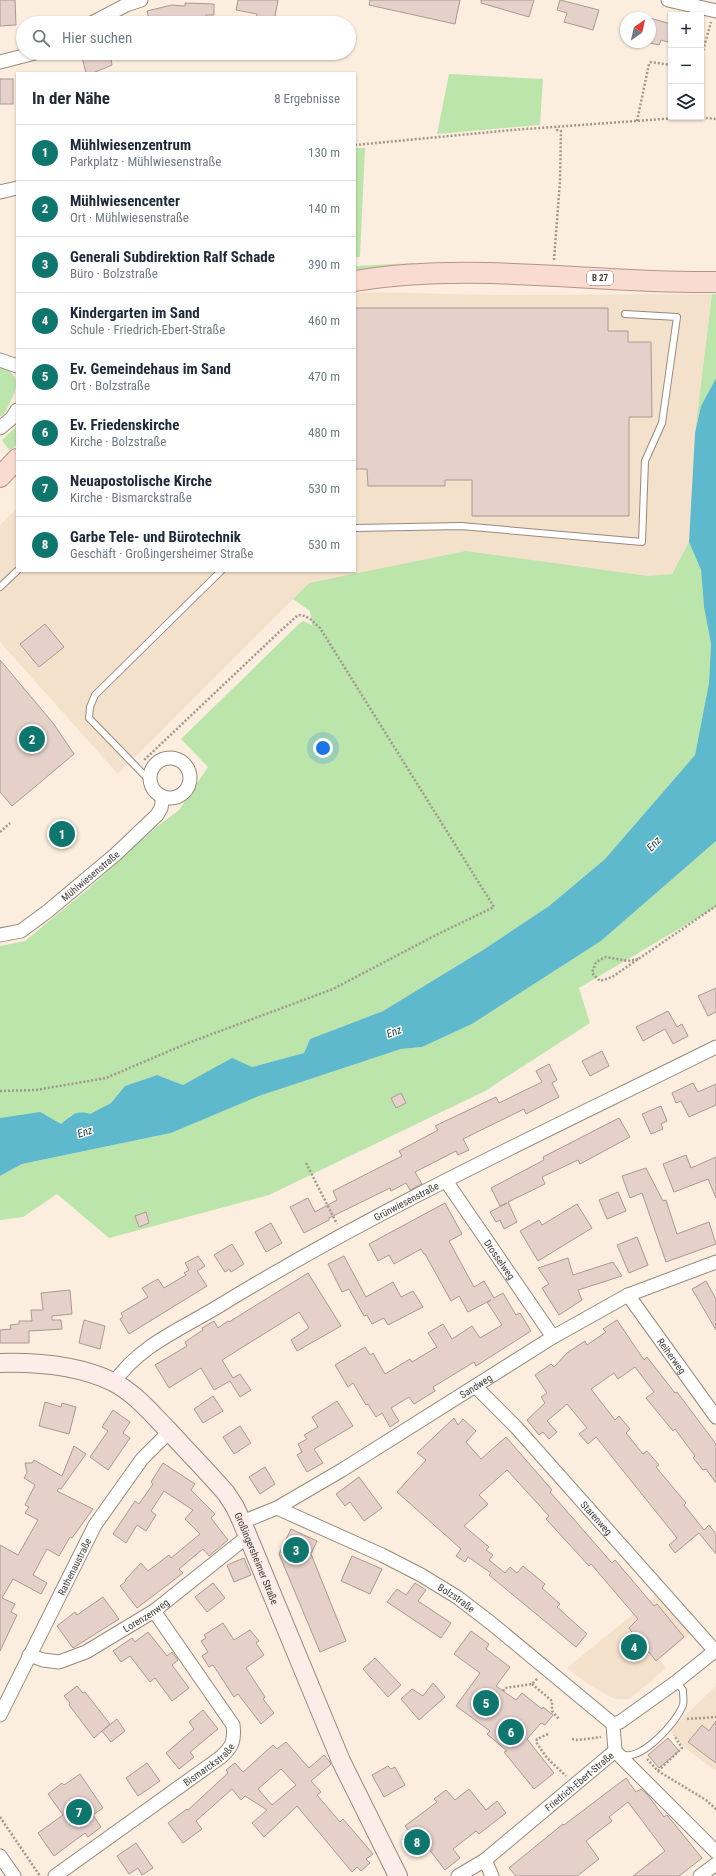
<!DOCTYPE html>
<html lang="de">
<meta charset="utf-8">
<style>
body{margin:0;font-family:"Roboto Condensed",sans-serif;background:#f6f6f7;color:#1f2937}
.controls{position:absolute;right:12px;top:12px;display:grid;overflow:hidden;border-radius:0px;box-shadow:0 1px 3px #0004}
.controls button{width:36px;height:36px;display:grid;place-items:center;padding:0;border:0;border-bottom:1px solid #e0e1e3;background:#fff;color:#1f2937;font:20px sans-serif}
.compass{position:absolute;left:620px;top:12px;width:36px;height:36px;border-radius:50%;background:#fff;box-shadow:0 1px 3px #0004;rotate:34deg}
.you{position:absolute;left:323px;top:748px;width:14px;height:14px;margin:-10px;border:3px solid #fff;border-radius:50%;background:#1a73e8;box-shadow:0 0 0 6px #1a73e833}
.badge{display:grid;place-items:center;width:26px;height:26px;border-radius:50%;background:#0f766e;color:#fff;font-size:13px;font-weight:700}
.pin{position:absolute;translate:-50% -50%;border:2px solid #fff;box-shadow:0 1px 4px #0006}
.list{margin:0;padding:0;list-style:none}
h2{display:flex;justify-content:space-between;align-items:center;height:52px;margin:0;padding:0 16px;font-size:17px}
h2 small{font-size:13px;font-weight:400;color:#747a83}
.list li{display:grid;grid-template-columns:26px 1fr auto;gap:12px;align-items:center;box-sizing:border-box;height:56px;padding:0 16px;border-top:1px solid #e0e1e3}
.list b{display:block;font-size:15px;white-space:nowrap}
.list p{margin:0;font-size:13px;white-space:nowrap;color:#747a83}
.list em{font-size:13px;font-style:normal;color:#747a83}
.icon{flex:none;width:22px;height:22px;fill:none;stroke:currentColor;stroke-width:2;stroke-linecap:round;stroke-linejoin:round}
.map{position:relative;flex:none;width:716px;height:1876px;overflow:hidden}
.search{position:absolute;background:#fff;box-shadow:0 1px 3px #0004;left:16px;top:16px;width:340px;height:44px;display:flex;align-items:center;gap:10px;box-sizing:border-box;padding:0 14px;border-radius:22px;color:#747a83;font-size:15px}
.panel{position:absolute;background:#fff;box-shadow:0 1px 3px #0004;left:16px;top:72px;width:340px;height:500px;border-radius:0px}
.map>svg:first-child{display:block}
.built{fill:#f4e1cc}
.green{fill:#bbe5ab}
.water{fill:#5eb9cc}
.building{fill:#e5d0ca;stroke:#ac9892;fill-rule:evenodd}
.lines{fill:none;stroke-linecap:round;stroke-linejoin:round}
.lane-casing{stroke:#968a7c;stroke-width:8}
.street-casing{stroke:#968a7c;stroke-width:15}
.secondary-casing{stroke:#968a7c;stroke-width:20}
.primary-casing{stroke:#b69388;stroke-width:22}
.path{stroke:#a0978c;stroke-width:2.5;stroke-dasharray:2 2;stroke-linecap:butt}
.lane{stroke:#fff;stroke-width:6}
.street{stroke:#fff;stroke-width:13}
.secondary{stroke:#fcede8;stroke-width:18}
.primary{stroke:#fadbd2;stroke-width:20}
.labels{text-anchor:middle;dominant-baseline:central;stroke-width:3;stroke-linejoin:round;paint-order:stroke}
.shield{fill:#fff;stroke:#797672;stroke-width:1}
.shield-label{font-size:9px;font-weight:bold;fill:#403b35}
.street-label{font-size:10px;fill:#403b35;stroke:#fff}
.water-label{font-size:11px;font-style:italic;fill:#17414a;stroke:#fff}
</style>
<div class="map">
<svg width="716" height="1876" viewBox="0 0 716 1876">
<rect width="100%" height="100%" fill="#fbeede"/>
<g class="built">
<polygon points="364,292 496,295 712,294 695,433 689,542 672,574 648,576 309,583 118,774 0,642 0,525 17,508 17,571 355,571 355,294"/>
<polygon points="658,1594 691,1634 659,1659 666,1668 630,1699 615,1699 589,1685 567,1668"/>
<polygon points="716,1686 716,1771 684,1747 670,1730"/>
</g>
<g class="green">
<polygon points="449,74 543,79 540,125 437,134"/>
<polygon points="355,148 365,148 360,257 355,257"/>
<polygon points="414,263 414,267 355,275 355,266"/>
<polygon points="712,294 716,294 716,378 701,406 695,433"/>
<path d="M0 368C21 371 18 390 9 404 7 409 5 414 0 417Z"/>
<polygon points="17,426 17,444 10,451 2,440"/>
<polygon points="689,542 701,570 704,607 711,644 709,683 695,755 605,859 549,906 483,950 383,1011 310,1039 304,1053 252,1067 232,1059 183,1085 157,1075 125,1086 111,1103 90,1114 71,1115 61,1124 51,1120 46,1114 0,1120 0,946 25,941 87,890 149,833 179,810 208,767 181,739 300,623 303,621 312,625 310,611 293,599 309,583 466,551 648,576 672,574"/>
<polygon points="716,841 716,907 579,988 590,1023 485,1091 269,1195 109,1238 57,1194 23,1217 0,1220 0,1176 22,1164 171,1133 259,1096 401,1049 422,1047 472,1024 601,941"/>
</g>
<path class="water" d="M716 378V841L601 941 472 1024 422 1047 401 1049 259 1096 171 1133 22 1164 0 1176V1118L40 1112C47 1115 53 1120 61 1124 72 1115 76 1110 90 1114L111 1103 125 1086 157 1075 183 1085 232 1058 252 1067 304 1053 310 1039 383 1011 483 950 549 906 605 859 695 755 709 683 711 644 704 607 701 570 689 542 695 433 701 406Z"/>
<g class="building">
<polygon points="0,0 15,0 16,25 0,26"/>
<polygon points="238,0 278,0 274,22 256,19 257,14 236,10"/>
<polygon points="370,0 460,0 455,24 369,5"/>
<polygon points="481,0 534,0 529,17 481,3"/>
<polygon points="560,0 599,10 593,30 564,22 567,13 557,10"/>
<polygon points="185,3 214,4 214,15 206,15 206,23 150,23 147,11 172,5 185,6"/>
<polygon points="650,18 671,24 671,43 661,40 659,45 650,43"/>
<polygon points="81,53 110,53 112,65 93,73 86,73"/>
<rect x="0" y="79" width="13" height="25"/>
<polygon points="355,308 608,308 608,331 628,331 628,342 651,342 652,417 629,417 629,516 472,516 472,480 445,480 445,486 368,486 367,469 355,469"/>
<polygon points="45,624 64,647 39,667 20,644"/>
<polygon points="0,660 53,723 74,754 12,806 0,792"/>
<polygon points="716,988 716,1012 708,1016 698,996"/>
<polygon points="668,1011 677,1027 682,1024 688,1036 673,1044 665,1029 643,1041 636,1027"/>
<polygon points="602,1051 609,1066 590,1076 582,1061"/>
<polygon points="549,1064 557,1080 552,1083 559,1097 526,1114 524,1109 463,1139 469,1150 458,1155 456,1151 415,1172 422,1184 410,1190 406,1183 391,1191 390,1188 329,1218 329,1220 304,1233 290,1207 308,1198 315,1212 337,1200 333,1191 402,1156 399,1151 438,1130 435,1126 496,1097 499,1103 542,1082 536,1071"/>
<polygon points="693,1083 698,1092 716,1084 716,1105 689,1117 681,1101 676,1103 672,1093"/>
<polygon points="401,1093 406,1103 396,1108 391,1098"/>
<polygon points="661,1106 667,1121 661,1124 663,1129 651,1134 642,1114"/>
<polygon points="619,1118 630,1137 580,1164 578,1160 542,1177 545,1184 508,1202 517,1222 504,1229 500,1220 496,1222 490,1212 507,1203 500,1206 491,1188 544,1160 543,1157"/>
<polygon points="686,1155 691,1168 716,1157 716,1198 708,1179 674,1192 663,1164"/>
<polygon points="646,1168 663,1201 666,1200 677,1234 709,1222 716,1244 666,1262 642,1193 630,1198 622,1176"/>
<polygon points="618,1192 626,1211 607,1219 599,1200"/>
<polygon points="445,1203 462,1234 449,1241 474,1287 484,1281 494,1298 503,1293 516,1315 520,1313 531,1331 476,1366 474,1362 433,1387 435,1391 414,1404 409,1397 391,1408 399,1421 390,1427 382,1413 376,1417 368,1404 366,1405 353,1383 348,1387 335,1365 365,1347 370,1355 373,1353 385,1374 410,1359 412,1362 437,1347 428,1333 443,1324 452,1339 472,1326 480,1338 502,1325 487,1302 491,1300 468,1312 459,1296 451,1301 425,1254 424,1254 421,1249 394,1264 389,1255 378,1261 369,1244"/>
<polygon points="577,1204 592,1228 538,1261 520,1231 539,1220 542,1225"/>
<polygon points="146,1212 149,1223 139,1227 135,1216"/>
<polygon points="271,1223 282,1243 266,1252 255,1232"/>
<polygon points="637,1237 648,1265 629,1273 617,1245"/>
<polygon points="232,1244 244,1264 231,1272 229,1269 225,1272 214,1255"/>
<polygon points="198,1256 205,1266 197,1271 207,1286 129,1334 120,1319 123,1317 121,1313 148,1297 142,1288 158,1279 164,1288 186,1275 184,1273 189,1270 185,1263"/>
<polygon points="344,1256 366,1297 393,1282 401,1297 413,1291 423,1307 388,1325 384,1318 372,1324 367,1315 364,1316 349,1289 342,1292 328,1264"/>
<polygon points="568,1258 573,1275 613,1262 622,1276 578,1290 582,1300 559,1315 542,1288 549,1284 538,1268"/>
<polygon points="308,1273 341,1326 297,1351 291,1340 309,1328 299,1312 222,1360 233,1378 240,1374 251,1390 240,1397 230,1381 214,1390 201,1368 169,1388 155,1365 187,1346 185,1342 203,1330 202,1328 214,1321 218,1328 228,1321 229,1322"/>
<polygon points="706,1281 716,1299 716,1330 692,1289"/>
<polygon points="70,1290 72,1314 52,1316 52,1320 61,1320 62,1329 29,1331 29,1343 0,1343 0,1330 11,1329 10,1325 19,1324 19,1321 32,1321 31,1310 43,1310 41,1293"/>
<polygon points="84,1320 105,1326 100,1349 79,1343"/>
<polygon points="617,1320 644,1360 647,1357 675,1393 677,1392 716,1444 716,1483 706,1469 703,1470 693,1458 695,1456 675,1429 673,1431 646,1398 654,1392 635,1367 618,1379 614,1373 591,1389 615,1420 619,1416 630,1429 626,1433 643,1454 647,1451 659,1465 656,1467 686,1503 684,1505 689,1511 704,1530 709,1525 716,1534 716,1554 699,1533 675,1553 669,1545 677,1538 596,1437 588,1444 579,1434 587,1428 567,1404 547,1421 557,1432 549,1439 543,1432 539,1435 527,1420 545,1403 541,1397 547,1393 535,1375 551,1364 554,1367 567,1353 585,1341 587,1345 606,1332 603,1329"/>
<polygon points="213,1396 223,1411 203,1423 194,1409"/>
<polygon points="337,1401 353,1426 314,1449 323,1463 307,1472 297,1455 302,1452 298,1444 307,1439 304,1435 318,1427 312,1417"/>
<polygon points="45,1402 61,1407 62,1403 76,1407 69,1434 39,1426"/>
<polygon points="113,1410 130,1422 123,1433 130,1438 108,1470 90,1457 108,1431 102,1427"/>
<polygon points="454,1418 458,1425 463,1419 476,1431 466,1442 481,1459 506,1437 552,1490 550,1492 612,1563 615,1560 654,1606 657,1604 684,1637 656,1661 649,1652 637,1661 623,1644 634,1635 629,1628 638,1619 591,1564 589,1566 546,1519 549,1516 507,1470 479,1495 488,1504 464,1526 489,1547 486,1550 493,1555 489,1560 505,1573 510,1567 517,1573 523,1566 545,1584 542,1588 560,1604 557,1607 587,1634 576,1647 489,1575 491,1573 468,1557 465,1562 456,1556 461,1549 397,1492 426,1460 417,1453"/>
<polygon points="240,1426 251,1443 234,1454 223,1437"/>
<polygon points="74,1446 86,1454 61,1489 59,1488 57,1491 93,1509 72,1538 70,1537 59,1556 47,1549 33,1575 47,1583 41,1594 13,1579 2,1598 15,1604 11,1612 17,1615 0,1651 0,1545 18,1555 38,1520 25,1513 29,1507 25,1505 35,1485 24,1478 27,1473 25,1463 32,1463 34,1460 62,1476"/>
<polygon points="163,1463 195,1484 191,1490 215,1514 211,1518 228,1540 209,1556 203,1549 179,1569 183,1573 137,1608 120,1586 125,1582 126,1579 141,1563 148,1571 169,1555 171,1558 200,1534 185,1519 193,1510 164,1491 151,1511 156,1515 146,1531 137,1525 126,1543 113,1534 135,1501 139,1504 153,1484 151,1482"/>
<polygon points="265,1467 275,1484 260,1494 249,1477"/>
<polygon points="359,1477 382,1508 364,1521 350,1502 345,1506 336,1494"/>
<polygon points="291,1529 317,1541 311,1554 346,1641 320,1652 279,1554"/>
<polygon points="352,1556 382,1569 370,1594 341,1581"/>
<polygon points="244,1558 251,1575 234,1582 227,1565"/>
<polygon points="213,1583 225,1598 207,1612 195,1597"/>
<polygon points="415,1583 426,1590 418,1601 451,1623 441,1638 387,1602 397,1589 406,1595"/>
<polygon points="103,1597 119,1619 73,1648 57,1626 75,1612 77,1615"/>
<polygon points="223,1623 234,1640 250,1630 259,1641 256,1643 264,1655 246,1668 265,1697 263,1699 274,1713 261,1724 238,1694 234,1697 213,1665 209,1667 202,1656 208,1652 201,1641 206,1638 204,1635"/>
<polygon points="471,1631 489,1644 486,1649 510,1667 496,1686 516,1700 522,1693 542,1709 543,1707 553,1715 545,1725 541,1723 527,1739 554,1773 534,1789 504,1752 507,1751 487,1734 490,1731 456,1706 480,1673 454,1654"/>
<polygon points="148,1632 167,1656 172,1652 178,1660 172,1665 189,1688 172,1701 155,1678 150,1682 130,1656 121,1662 113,1651 132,1638 135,1642"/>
<polygon points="375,1658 401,1685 388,1697 363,1669"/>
<polygon points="433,1683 445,1697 419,1720 401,1699 412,1689 423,1696"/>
<polygon points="77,1686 83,1693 85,1692 110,1724 94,1738 69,1705 70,1703 64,1696"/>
<polygon points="203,1710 218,1729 190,1752 194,1757 179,1769 166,1753 194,1729 189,1722"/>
<polygon points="117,1719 125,1731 111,1742 102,1731"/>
<polygon points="716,1721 716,1763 688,1742 702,1725 709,1731"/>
<polygon points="668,1738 679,1751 659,1768 648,1755"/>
<path d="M286 1742 309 1768 324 1755 330 1762 331 1764 311 1781 321 1792 317 1795 340 1822 343 1819 373 1854 366 1859 370 1863 361 1871 357 1867 352 1872 297 1806 264 1837 252 1823 267 1810 245 1796 241 1800 232 1789 196 1821 202 1829 183 1843 168 1823 187 1809 188 1810 228 1773 226 1770 235 1763 243 1772 273 1745 277 1749ZM281 1769 296 1785 272 1805 258 1789Z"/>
<polygon points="147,1763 160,1781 138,1796 126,1778"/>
<polygon points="388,1766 391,1769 395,1767 405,1785 384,1797 372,1775"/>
<polygon points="80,1774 103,1808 93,1815 101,1827 88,1837 85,1833 54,1856 38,1833 63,1815 48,1794 62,1783 64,1785"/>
<polygon points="626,1778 636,1792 641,1789 647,1794 664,1817 667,1815 702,1858 679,1876 633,1876 665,1851 628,1802 609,1817 612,1821 586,1841 599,1859 577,1876 516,1876 509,1868 563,1824 564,1825"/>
<polygon points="469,1789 486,1810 497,1801 506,1813 479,1834 476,1831 453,1849 460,1858 445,1870 425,1844 421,1847 405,1826 437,1802 434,1799 446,1790 455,1800"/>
<polygon points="136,1843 153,1868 142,1875 138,1868 129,1874 117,1856"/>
</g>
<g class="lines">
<g class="lane-casing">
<g id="lane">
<polyline points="355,528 461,526 642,542 645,461 662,423 677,317 625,314"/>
<polyline points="0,587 17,571"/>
<polyline points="150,781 89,718 90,707 95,695 221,571"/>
<path d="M622 1754C640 1763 677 1722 683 1705 684 1701 683 1695 683 1690L676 1682"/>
</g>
</g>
<g class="street-casing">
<g id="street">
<polyline points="668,0 716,11"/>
<polyline points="92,23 126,5 141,0"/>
<polyline points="0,62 35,53"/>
<polyline points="0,192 17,188"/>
<polyline points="0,360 17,366"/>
<polyline points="0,428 12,418 17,410"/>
<circle cx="170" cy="778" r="20"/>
<path id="s1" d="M0 935 21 931 48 911 116 854 157 815 161 808 163 797"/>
<path id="s2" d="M446 1181 553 1337"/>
<path id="s3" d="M628 1295 716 1417"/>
<path id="s4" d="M114 1383C138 1346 183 1328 219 1306 379 1208 549 1130 716 1047"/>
<path id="s5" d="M476 1387 516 1427 715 1651"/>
<path id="s6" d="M277 1508 382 1555 421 1575 457 1597 491 1623 613 1724"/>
<path id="s7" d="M242 1522 277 1508 342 1470 553 1337 628 1295 716 1262"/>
<path id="s8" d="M29 1655 43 1660 59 1662 86 1652 154 1611 248 1536"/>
<path id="s9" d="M0 1715 95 1525 142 1459 169 1432"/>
<polyline points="613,1724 620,1722 676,1682 716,1650"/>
<polyline points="613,1724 615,1751"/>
<polyline points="615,1751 716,1852"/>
<polyline points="0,1856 14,1876"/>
<polyline points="485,1860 492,1876"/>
<path id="s10" d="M55 1876 221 1757C232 1747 235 1741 233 1725L154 1611"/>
<path id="s11" d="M458 1876 485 1860 615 1751"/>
<polyline points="700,1876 716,1864"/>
</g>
</g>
<g class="secondary-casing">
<g id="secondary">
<path id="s12" d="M0 1363C38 1362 78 1365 113 1382 135 1393 151 1413 168 1430 187 1451 207 1471 226 1493L235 1507 242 1522 341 1761 398 1876"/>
</g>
</g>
<g class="primary-casing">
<g id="primary">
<path d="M355 281C474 261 596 284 716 282"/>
<polyline points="0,477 17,459"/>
</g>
</g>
<g class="path">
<polyline points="701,58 711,22"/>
<polyline points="637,121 649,64 651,62 671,65"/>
<polyline points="355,145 512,130 663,119 696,117 716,119"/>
<polyline points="554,260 560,181 561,131 557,130 557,127"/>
<polyline points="0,832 10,823"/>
<polyline points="638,959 628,961 606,957 596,962 592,973 600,981 612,977 716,906"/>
<path d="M0 1091 36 1090 106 1078 188 1043 333 989 436 935 494 907 320 628C313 621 307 615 298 615L277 634 143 761"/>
<polyline points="306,1163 337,1224"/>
<polyline points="532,1684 552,1701 552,1711 559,1719"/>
<polyline points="503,1691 505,1688 532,1684 537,1679"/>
<polyline points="687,1719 716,1717"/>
<polyline points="548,1734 537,1739 536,1742 547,1758 566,1776"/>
<polyline points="572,1739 578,1740 601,1737"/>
<polyline points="647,1759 658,1771 706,1800 716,1809"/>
<polyline points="658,1771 682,1748 674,1735"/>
<polyline points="0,1817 40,1876"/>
</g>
<use href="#lane" class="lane"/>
<use href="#street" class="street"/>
<use href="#secondary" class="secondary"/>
<use href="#primary" class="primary"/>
</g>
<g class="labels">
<rect class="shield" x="587" y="271" width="26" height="14" rx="3"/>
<g class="shield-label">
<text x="600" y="278">B 27</text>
</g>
<g class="street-label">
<text stroke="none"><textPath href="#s1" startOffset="110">Mühlwiesenstraße</textPath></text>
<text stroke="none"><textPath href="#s4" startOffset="346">Grünwiesenstraße</textPath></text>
<text stroke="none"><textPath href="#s2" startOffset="95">Drosselweg</textPath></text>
<text stroke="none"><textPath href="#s3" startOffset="75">Reiherweg</textPath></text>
<text stroke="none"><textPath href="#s7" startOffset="271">Sandweg</textPath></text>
<text stroke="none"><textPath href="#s5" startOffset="178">Starenweg</textPath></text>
<text stroke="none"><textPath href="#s12" startOffset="347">Großingersheimer Straße</textPath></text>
<text stroke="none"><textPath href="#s9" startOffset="166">Rathenaustraße</textPath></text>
<text stroke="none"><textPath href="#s6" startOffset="201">Bolzstraße</textPath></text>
<text stroke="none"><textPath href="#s8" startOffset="130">Lorenzenweg</textPath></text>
<text stroke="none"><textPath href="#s10" startOffset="190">Bismarckstraße</textPath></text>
<text stroke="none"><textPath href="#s11" startOffset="154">Friedrich-Ebert-Straße</textPath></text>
</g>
<g class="water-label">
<text transform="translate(654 844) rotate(-47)">Enz</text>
<text transform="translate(394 1032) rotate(-21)">Enz</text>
<text transform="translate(85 1132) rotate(-18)">Enz</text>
</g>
</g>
</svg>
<div class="controls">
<button>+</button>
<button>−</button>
<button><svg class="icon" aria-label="layers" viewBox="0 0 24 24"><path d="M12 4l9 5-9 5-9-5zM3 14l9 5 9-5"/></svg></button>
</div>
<svg class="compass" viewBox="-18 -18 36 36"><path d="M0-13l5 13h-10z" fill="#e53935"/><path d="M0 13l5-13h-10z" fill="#747a83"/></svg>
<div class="you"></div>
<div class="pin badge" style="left:62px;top:834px">1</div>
<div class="pin badge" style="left:32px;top:739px">2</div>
<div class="pin badge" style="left:296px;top:1550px">3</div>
<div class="pin badge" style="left:634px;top:1647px">4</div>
<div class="pin badge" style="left:486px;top:1703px">5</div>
<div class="pin badge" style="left:511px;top:1732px">6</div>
<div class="pin badge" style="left:79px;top:1812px">7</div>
<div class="pin badge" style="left:417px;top:1842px">8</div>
<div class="search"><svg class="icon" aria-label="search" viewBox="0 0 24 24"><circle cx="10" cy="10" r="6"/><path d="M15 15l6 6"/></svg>Hier suchen</div>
<section class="panel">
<h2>In der Nähe<small>8 Ergebnisse</small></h2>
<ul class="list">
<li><span class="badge">1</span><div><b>Mühlwiesenzentrum</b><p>Parkplatz · Mühlwiesenstraße</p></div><em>130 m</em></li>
<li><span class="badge">2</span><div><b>Mühlwiesencenter</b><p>Ort · Mühlwiesenstraße</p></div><em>140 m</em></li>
<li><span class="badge">3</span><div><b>Generali Subdirektion Ralf Schade</b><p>Büro · Bolzstraße</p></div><em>390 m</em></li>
<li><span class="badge">4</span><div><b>Kindergarten im Sand</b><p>Schule · Friedrich-Ebert-Straße</p></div><em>460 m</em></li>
<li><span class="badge">5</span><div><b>Ev. Gemeindehaus im Sand</b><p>Ort · Bolzstraße</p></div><em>470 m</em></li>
<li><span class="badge">6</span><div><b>Ev. Friedenskirche</b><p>Kirche · Bolzstraße</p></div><em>480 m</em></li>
<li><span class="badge">7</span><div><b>Neuapostolische Kirche</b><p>Kirche · Bismarckstraße</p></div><em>530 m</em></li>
<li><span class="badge">8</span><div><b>Garbe Tele- und Bürotechnik</b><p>Geschäft · Großingersheimer Straße</p></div><em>530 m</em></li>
</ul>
</section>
</div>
